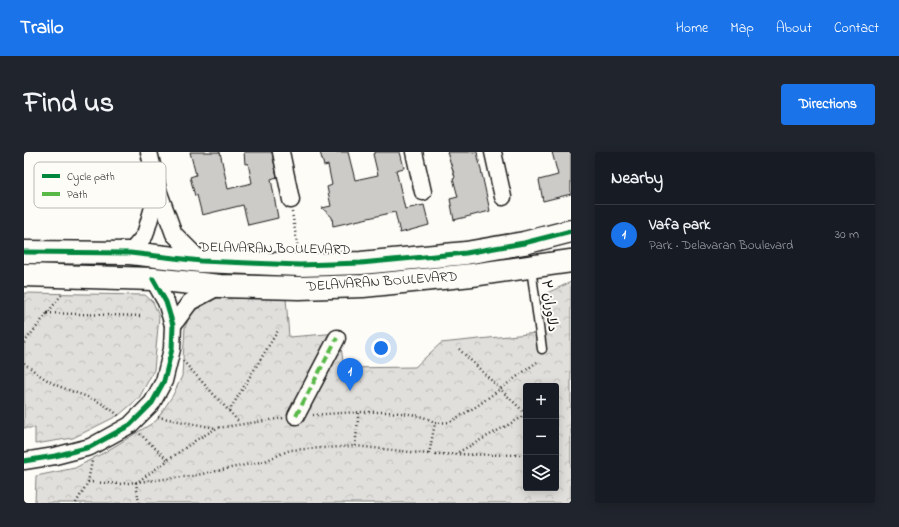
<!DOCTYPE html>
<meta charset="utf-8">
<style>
body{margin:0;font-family:"Indie Flower","Playpen Sans Arabic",sans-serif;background:#20242c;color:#f1f3f6}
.controls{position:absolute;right:12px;bottom:12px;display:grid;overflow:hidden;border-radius:4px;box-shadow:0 2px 10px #0003}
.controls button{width:36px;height:36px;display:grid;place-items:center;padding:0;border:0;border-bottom:1px solid #363941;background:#171b24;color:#f1f3f6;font:20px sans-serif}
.you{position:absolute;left:357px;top:196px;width:14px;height:14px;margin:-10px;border:3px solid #fff;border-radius:50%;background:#1a73e8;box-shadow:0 0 0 6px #1a73e833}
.badge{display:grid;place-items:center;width:26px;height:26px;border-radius:50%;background:#1a73e8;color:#fff;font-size:13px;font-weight:700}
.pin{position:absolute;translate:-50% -33px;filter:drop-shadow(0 1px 2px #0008)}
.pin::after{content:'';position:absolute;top:21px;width:14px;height:12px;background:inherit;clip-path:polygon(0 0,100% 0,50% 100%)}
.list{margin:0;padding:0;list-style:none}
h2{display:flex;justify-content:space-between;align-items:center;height:52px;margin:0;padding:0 16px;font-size:17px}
h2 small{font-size:13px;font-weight:400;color:#9ea1a6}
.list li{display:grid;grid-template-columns:26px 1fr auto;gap:12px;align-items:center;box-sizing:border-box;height:60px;padding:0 16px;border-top:1px solid #363941}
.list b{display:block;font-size:15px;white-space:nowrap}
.list p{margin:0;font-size:13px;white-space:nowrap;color:#9ea1a6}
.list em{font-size:13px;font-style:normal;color:#9ea1a6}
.icon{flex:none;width:22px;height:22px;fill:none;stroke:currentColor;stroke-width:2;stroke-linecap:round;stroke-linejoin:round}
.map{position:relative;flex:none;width:547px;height:351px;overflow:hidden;border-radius:4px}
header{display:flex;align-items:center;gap:24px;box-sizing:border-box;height:56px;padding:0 20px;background:#1a73e8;color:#fff}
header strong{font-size:19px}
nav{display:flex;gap:22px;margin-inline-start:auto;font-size:14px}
.intro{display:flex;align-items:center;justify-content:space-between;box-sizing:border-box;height:96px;padding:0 24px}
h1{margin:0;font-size:28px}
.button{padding:10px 18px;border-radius:4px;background:#1a73e8;color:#fff;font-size:14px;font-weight:700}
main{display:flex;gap:24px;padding:0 24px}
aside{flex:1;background:#171b24;border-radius:4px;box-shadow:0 2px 10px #0003}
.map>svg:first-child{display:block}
.forest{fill:url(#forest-crowns);stroke:#7e7e7c;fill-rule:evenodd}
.building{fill:#cccbc8;stroke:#1c1c1c}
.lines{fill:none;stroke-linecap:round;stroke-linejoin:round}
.lane-casing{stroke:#1c1c1c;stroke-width:11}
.street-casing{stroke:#1c1c1c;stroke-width:19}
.secondary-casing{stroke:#1c1c1c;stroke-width:25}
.path{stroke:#1c1c1c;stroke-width:2.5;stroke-dasharray:1 3;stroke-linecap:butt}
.lane{stroke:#fdfcf7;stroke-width:8}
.street{stroke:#fdfcf7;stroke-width:16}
.secondary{stroke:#fdfcf7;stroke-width:22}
.quiet{stroke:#58b947;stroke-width:4;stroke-dasharray:8 4;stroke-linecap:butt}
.cycleway-casing{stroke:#fdfcf7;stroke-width:8}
.cycleway{stroke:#00873e;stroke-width:5}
.labels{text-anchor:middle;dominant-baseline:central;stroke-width:4;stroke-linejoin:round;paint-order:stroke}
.street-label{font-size:14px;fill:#1c1c1c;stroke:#fdfcf7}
.key{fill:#fdfcf7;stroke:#bab9b5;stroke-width:1}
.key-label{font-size:11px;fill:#1c1c1c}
</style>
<header>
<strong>Trailo</strong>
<nav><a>Home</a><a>Map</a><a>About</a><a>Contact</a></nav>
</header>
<div class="intro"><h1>Find us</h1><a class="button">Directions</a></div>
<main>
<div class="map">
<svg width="547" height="351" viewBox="0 0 547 351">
<defs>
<pattern id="forest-crowns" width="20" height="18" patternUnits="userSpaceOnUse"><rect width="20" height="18" fill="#e0dfdb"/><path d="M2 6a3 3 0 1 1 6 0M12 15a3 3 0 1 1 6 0" fill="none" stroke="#c0bfbb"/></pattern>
</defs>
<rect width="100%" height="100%" fill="#fdfcf7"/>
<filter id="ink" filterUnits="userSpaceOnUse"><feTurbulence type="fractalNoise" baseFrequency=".025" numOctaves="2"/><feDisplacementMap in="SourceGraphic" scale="8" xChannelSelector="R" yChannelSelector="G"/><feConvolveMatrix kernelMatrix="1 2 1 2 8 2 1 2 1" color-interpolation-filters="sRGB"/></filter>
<g filter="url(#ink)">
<g class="forest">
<path d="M547 130V351H11L12 324 51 316 81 300 132 269 149 243 158 224 161 175 168 159 192 146H262L265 185 315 181 320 216 391 215 417 191 513 181 512 146ZM502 234H532V336H502Z"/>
<polygon points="0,141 121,143 129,150 135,164 130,218 115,246 95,263 49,286 11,292 11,276 0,276"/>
</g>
<g class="building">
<polygon points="166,0 196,0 204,37 228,31 224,11 221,12 220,0 248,0 253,25 247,27 254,66 224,73 219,53 178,63 173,43 171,44 166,25 172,23"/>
<polygon points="296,0 324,0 331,28 354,23 349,2 352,0 376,0 380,16 372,18 381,57 400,53 405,73 376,81 371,60 309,74 308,65 298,56 307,54 303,35 308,33 304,13 300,14"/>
<polygon points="423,0 453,0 466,59 430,68 426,47 434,45 429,26 431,25"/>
<polygon points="528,0 547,0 547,42 519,49 515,28 534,23"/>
</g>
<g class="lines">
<g class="lane-casing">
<polyline id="lane" points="507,116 518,197"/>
</g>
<g class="street-casing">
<g id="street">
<polyline points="125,0 134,38 150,82 177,109"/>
<polyline points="257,0 267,48"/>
<polyline points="390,0 399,40"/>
<polyline points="469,0 479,45"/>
<polyline points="106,101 121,83 134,38"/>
<polyline points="149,173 166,150 196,134"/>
<polyline points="272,264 313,186"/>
<polyline points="0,309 31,304 66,295 106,273 128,251 140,229 148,197 149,173 142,150 129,127"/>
</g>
</g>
<g class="secondary-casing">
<g id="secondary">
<polyline points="0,100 106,101 177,109 276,113 337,111 442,101 500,91 547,79"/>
<polyline points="0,123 129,127 196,134 275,136 339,134 448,123 547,109"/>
</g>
</g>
<g class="path">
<polyline points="268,60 274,97"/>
<polyline points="23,161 118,164"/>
<polyline points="0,191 39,141"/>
<polyline points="435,197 502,262"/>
<polyline points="159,209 215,270"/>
<path d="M0 211C11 220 24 230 37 235 63 246 73 245 95 264"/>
<polyline points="205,259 255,177"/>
<path d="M289 263C316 261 390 254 411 271L426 270 453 254 513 210"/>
<polyline points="134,265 192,276"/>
<polyline points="116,282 145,309"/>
<polyline points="331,294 335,260"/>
<polyline points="405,302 411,271"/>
<polyline points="431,302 502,263"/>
<polyline points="64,330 95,332 168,324 241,309 266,298 331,294 405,302 499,303"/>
<polyline points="52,351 64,330 68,309"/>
<polyline points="115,351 112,331 172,288 193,276 260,266"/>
</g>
<use href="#lane" class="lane"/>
<use href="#street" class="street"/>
<use href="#secondary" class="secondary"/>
<polyline class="quiet" points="272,264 313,186"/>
<g class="cycleway-casing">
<g id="cycleway">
<polyline points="0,100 106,101 177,109 276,113 337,111 442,101 500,91 547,79"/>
<polyline points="0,309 31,304 66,295 106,273 128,251 140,229 148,197 149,173 142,150 129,127"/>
</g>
</g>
<use href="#cycleway" class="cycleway"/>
</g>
</g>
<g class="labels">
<g class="street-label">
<text transform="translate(251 97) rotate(1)">DELAVARAN BOULEVARD</text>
<text transform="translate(358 130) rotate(-4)">DELAVARAN BOULEVARD</text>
<text transform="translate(525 154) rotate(82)">دلاوران ۲</text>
</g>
</g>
<rect x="10" y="10" width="132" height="46" rx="6" class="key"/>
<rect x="18" y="22" width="18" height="4" fill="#00873e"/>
<rect x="18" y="40" width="18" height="4" fill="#58b947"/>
<g class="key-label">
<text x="43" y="28">Cycle path</text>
<text x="43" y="46">Path</text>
</g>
</svg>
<div class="controls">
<button>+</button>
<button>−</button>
<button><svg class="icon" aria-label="layers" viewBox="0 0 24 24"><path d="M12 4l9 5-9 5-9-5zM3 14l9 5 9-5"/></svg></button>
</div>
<div class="you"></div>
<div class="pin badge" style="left:326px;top:239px">1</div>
</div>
<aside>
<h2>Nearby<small></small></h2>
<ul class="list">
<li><span class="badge">1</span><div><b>Vafa park</b><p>Park · Delavaran Boulevard</p></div><em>30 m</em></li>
</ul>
</aside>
</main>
